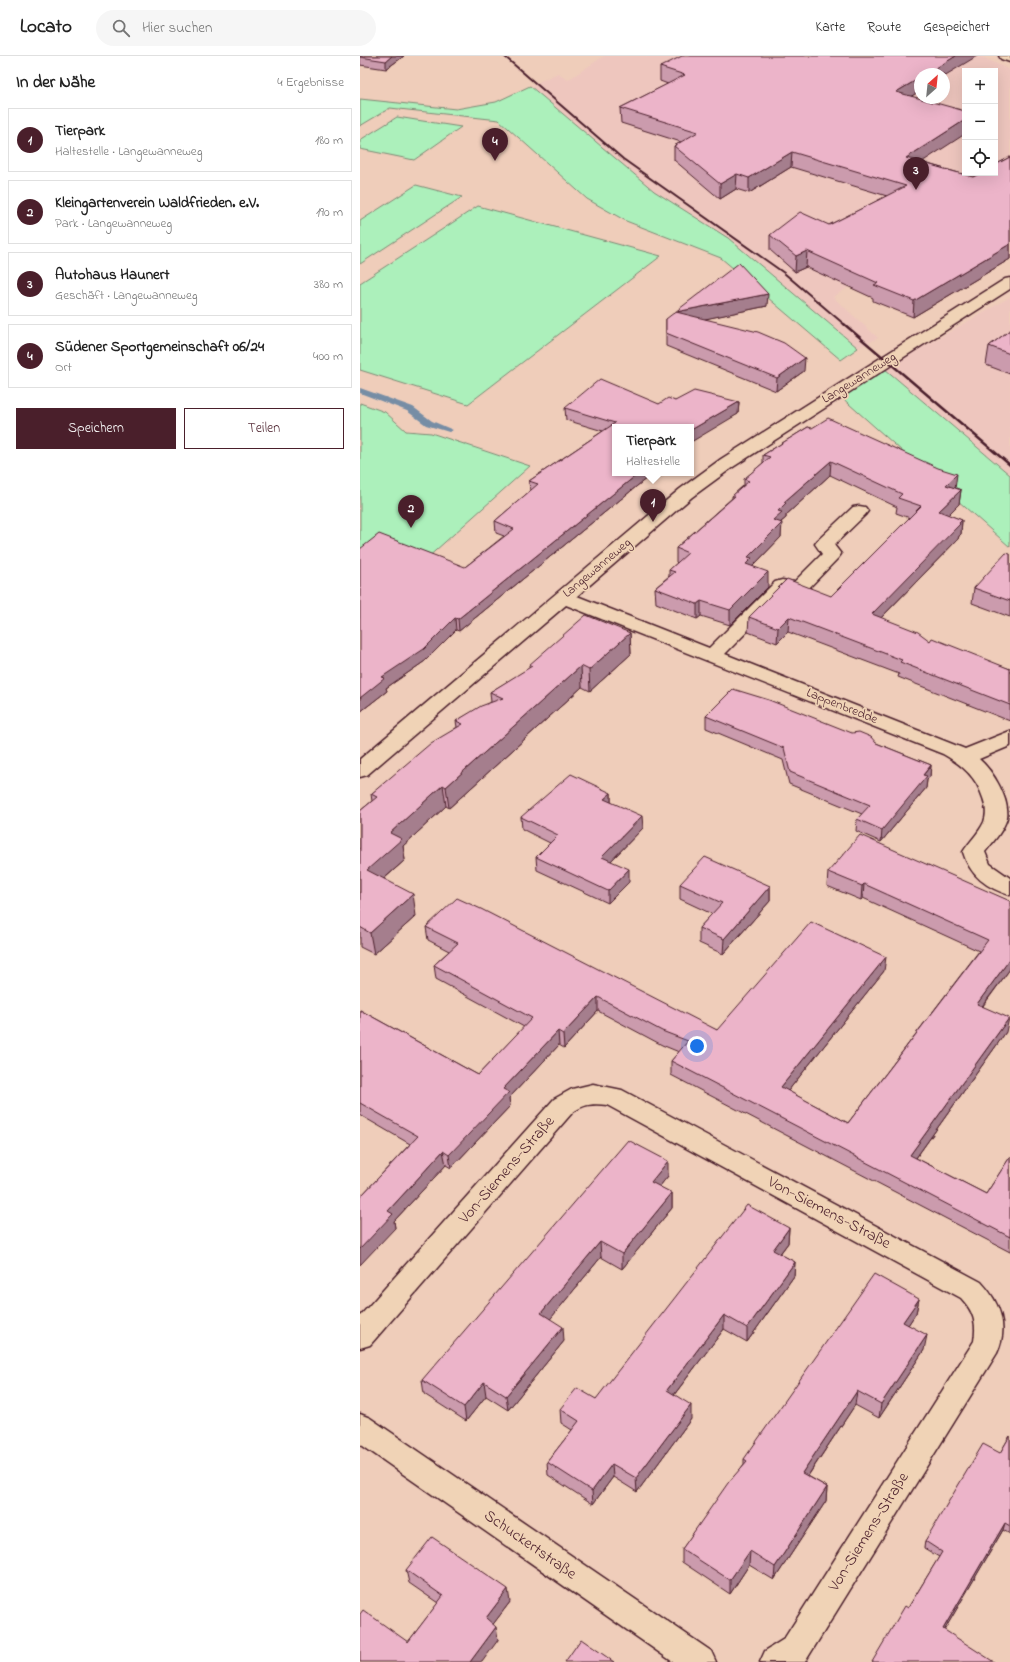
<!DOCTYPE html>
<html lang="de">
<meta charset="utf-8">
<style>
body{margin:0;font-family:"Indie Flower",sans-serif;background:#f6f6f6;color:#222}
.controls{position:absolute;right:12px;top:12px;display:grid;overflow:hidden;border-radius:0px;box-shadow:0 4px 16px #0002}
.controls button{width:36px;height:36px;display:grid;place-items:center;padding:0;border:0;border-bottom:1px solid #e0e0e0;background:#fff;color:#222;font:20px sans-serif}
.compass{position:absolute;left:554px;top:12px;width:36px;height:36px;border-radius:50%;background:#fff;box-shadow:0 4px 16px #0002;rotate:27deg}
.you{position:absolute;left:337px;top:990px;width:14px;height:14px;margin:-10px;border:3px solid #fff;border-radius:50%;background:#1a73e8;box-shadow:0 0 0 6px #1a73e833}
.badge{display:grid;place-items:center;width:26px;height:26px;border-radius:50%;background:#4a1f2b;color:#fff;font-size:13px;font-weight:700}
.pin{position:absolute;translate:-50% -33px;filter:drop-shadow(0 1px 2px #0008)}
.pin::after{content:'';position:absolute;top:21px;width:14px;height:12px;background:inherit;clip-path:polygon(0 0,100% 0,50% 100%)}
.popup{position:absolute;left:252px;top:368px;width:82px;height:52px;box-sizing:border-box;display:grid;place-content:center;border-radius:0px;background:#fff;filter:drop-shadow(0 1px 3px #0005);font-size:13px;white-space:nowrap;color:#767676}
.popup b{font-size:15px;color:#222}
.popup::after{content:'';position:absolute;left:50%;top:100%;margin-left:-8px;border:8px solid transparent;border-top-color:#fff}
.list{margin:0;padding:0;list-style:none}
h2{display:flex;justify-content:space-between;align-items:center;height:52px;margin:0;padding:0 16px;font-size:17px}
h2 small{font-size:13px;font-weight:400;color:#767676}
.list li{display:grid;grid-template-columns:26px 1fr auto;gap:12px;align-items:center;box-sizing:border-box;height:64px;margin:0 8px 8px;padding:0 8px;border:1px solid #e0e0e0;border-radius:0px}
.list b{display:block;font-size:15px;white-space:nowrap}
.list p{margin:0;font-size:13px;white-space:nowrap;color:#767676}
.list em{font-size:13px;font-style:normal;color:#767676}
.actions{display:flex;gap:8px;padding:12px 16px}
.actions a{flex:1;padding:9px 0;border:1px solid #4a1f2b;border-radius:0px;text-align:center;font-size:14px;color:#4a1f2b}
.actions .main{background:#4a1f2b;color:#fff}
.icon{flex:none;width:22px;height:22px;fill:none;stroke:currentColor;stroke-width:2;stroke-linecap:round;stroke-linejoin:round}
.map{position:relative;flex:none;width:650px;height:1606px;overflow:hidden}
header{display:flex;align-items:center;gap:24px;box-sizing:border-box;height:56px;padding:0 20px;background:#fff;border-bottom:1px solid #e0e0e0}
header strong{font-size:19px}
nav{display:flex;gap:22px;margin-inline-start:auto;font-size:14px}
.search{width:280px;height:36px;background:#f6f6f6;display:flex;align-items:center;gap:10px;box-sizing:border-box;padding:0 14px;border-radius:22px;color:#767676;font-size:15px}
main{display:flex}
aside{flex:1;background:#fff}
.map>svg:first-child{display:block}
.built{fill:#eec6be;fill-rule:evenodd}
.green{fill:#acf0bb;stroke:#7b8873}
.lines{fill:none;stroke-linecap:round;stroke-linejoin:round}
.stream{fill:#768da5;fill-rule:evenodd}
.minor-casing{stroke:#4a1f2b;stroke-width:3}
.major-casing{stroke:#4a1f2b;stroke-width:3}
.minor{fill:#f0d3b6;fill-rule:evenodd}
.major{fill:#f0d3b6;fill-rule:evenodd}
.rail-far1{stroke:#4a1f2b;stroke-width:2}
.rail{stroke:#4a1f2b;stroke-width:2.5}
.wall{fill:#cb9bad;stroke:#4a1f2b}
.shaded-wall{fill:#a57e8d;stroke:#4a1f2b}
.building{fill:#ecb4c9;stroke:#4a1f2b}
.labels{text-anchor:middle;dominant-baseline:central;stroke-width:3.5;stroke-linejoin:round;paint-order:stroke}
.street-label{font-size:13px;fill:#4a1f2b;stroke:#f0d3b6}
.near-street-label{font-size:16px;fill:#4a1f2b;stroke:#f0d3b6}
</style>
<header>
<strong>Locato</strong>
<div class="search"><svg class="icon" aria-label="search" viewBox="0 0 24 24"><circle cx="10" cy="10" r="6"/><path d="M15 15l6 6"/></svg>Hier suchen</div>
<nav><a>Karte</a><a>Route</a><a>Gespeichert</a></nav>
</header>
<main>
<aside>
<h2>In der Nähe<small>4 Ergebnisse</small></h2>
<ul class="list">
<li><span class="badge">1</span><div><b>Tierpark</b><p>Haltestelle · Langewanneweg</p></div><em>180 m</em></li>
<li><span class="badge">2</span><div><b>Kleingartenverein Waldfrieden. e.V.</b><p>Park · Langewanneweg</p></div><em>190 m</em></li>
<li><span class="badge">3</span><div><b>Autohaus Haunert</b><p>Geschäft · Langewanneweg</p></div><em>380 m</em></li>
<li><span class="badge">4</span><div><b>Südener Sportgemeinschaft 06/24</b><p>Ort</p></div><em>400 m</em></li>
</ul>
<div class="actions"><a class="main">Speichern</a><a>Teilen</a></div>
</aside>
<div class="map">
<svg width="650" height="1606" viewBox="0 0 650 1606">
<rect width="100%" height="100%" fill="#efcdba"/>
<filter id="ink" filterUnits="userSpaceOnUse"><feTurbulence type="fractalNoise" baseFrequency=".025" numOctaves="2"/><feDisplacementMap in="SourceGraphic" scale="8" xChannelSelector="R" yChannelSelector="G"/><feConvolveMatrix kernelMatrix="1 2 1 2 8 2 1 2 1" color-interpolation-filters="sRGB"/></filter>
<g filter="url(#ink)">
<g class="built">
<path d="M244 0H620L650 14V132L473 241 518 282 498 292 368 182 294 135 170 30 198 17 208 24ZM605 15H635V117H605ZM560 18H584V42H560Z"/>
<polygon points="650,241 650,419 525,313"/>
</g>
<g class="green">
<polygon points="170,30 294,135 368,182 498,292 481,304 361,202 266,165 227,143 139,64 30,52 0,70 0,43 96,53 136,46"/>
<polygon points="37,61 101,71 54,104 0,93 0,84"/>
<polygon points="56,129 102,141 0,208 0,165"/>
<polygon points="118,150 301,200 108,348 0,314 0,227"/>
<polygon points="525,313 650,419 650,491 480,340"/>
<polygon points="0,347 25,356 46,375 71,377 170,410 0,562"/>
</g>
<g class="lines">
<polygon class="stream" points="0,332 53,351 72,365 93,374 89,376 66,369 47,355 0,337"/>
<g class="minor-casing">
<g id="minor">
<path d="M650 222V233L373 411 332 441 217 540 349 592 415 526 422 524 434 526 462 498 455 488 458 484 493 451 499 450 505 451 508 455 505 459 474 489 481 498 478 502 445 536 438 538 426 536 365 598 605 693 650 675V690L619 703C633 715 650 743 647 762 643 775 633 786 625 796L630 808 650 822V839C627 832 610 820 603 796 609 786 619 777 624 766 627 758 626 750 623 742 616 720 602 709 583 698L206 549 7 719 0 721V703L320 433 361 403 645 223Z"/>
<path d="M233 1028 262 1034 621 1226C640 1246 649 1271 637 1297L445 1606H400L405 1595 424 1583 614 1285C617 1267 614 1256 601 1242L247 1049C233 1047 223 1048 212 1057L10 1289 0 1292V1260L194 1043 212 1033Z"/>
<polygon points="0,1358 10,1362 351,1595 356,1606 313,1606 0,1388"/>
</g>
</g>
<g class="major-casing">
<polygon id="major" points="639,0 650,0 650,6 641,3"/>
</g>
<use href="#minor" class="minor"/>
<use href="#major" class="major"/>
<polyline class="rail-far1" points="144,0 263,103 424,217 485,269"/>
<polyline class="rail" points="484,268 650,409"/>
</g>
<g class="wall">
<polygon points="0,0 44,0 26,13 0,9"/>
<polygon points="300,11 560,18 560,35 551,40 561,106 613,121 650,101 650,203 553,261 513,245 513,242 446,211 435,216 410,194 410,179 469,169 527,140 431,111 389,137 376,133 360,143 314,104 314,90 321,86 261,67 260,52 308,28 300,25"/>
<polygon points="407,250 344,263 444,315 416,335 306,290 306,263"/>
<polygon points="650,274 650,318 626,309 629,290"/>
<polygon points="315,345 379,346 378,358 255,417 293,417 99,575 96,574 65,605 26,632 27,635 0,656 105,511 144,480 136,477 135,465 170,435 169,425 243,375 206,364 205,352 299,348"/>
<polygon points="448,371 601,434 599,448 588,459 602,464 601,478 599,480 598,483 521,562 570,585 650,613 650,665 538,621 539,618 428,576 417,587 388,576 389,561 471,540 550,462 536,457 537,451 470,419 426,459 426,462 421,466 421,481 393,510 408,531 370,569 341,560 337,563 296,547 295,532 309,520 309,514 317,507 316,506 316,492 372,442 372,440 384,429 384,423 403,407 403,399"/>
<polygon points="650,498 650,561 612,547 614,532"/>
<polygon points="270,577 271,598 230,635 222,631 89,752 86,750 43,790 45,804 24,823 56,860 14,898 0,891 0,755 12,745 11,738 97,671 96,665 131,646 130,636 169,613 169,609"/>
<polygon points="346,660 516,687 571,709 570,721 567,724 566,732 521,786 496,775 497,763 502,758 429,728 423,704 346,672"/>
<polygon points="251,737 251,746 283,772 251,805 269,826 248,847 177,814 176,801 190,787 162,773 161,761"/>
<polygon points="468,816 650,845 650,913 623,950 646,976 556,1102 626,1138 650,1101 650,1196 311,1019 311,1005 319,996 302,989 238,955 204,992 199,989 149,1042 150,1050 91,1112 86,1109 34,1165 35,1172 2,1139 50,1088 0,1059 0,954 118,1019 164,971 76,923 74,909 89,895 68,884 66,871 357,974 524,915 428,1035 488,1067 619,895 503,842 501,844 467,830"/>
<polygon points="320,828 410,830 410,845 363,898 339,887 339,872 352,858 320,843"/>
<polygon points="308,1120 299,1131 312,1137 312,1152 262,1213 241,1201 190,1263 204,1285 148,1354 126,1340 106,1365 64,1338 62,1324"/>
<polygon points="429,1172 428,1187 420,1198 435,1206 434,1220 387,1286 364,1273 314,1339 331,1363 277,1436 253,1421 233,1448 188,1419 187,1406 212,1374 201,1367 200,1353 236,1343"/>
<polygon points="559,1243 556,1257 548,1269 564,1294 519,1362 495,1349 448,1420 467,1431 466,1445 414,1524 389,1509 370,1538 322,1506 322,1493 384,1408 384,1403"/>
<polygon points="650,1380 650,1478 643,1474 584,1574 548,1552 579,1501 564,1492 565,1485 640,1397"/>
<polygon points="46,1514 150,1546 133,1568 138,1584 48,1586 78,1547 49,1527"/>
</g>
<g class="shaded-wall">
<polygon points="32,0 44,0 26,13 26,5"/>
<polygon points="596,0 617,0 584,20 584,18 566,18"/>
<polygon points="560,22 560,35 535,50 536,36"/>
<polygon points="605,64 605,78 545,117 546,102"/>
<polygon points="432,96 431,111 389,137 389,122"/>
<polygon points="377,118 376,133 360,143 360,128"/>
<polygon points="650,188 650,203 553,261 554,245"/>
<polygon points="447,195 446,211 435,216 436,200"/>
<polygon points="408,238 407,250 317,269 316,256"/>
<polygon points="445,302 444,315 416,335 417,322"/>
<polygon points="379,346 378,358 331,386 331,374"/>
<polygon points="471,405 470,419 426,459 426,462 421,466 422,467 421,481 391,512 386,508 388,501 424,446"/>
<polygon points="279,417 293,417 99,575 98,563"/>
<polygon points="597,418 595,433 586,429"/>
<polygon points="601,434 599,448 577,470 579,455"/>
<polygon points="602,464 601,478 599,480 598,483 510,573 512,558"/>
<polygon points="408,516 408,531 370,569 370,554"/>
<polygon points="341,545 341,560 337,563 337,548"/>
<polygon points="429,561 428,576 417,587 418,572"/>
<polygon points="95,562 96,574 65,605 26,632 27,635 0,656 0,642 22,621"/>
<polygon points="270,577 271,598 230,635 229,614"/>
<polygon points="221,610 222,631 89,752 86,731"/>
<polygon points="571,709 570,721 567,724 566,732 521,786 522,774"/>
<polygon points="83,729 86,750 43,790 45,804 10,835 7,814 30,777"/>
<polygon points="251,737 251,749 244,743"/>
<polygon points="282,760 283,772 243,813 242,801"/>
<polygon points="269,813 269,826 248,847 248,835"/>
<polygon points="504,828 503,842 501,844 502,830"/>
<polygon points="410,830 410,845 363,898 364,883"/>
<polygon points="53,838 56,860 14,898 10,877"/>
<polygon points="526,901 524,915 420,1045 421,1031"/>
<polygon points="650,903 650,913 614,961 617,948"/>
<polygon points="238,941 238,955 204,992 203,978"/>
<polygon points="649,962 646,976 548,1113 550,1099"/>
<polygon points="198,975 199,989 149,1042 150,1050 91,1112 89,1099 143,1033"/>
<polygon points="83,1095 86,1109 34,1165 35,1172 0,1209 0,1193 28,1155"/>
<polygon points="308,1105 308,1120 291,1141 291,1126"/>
<polygon points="312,1137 312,1152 262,1213 262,1198"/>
<polygon points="429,1172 428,1187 412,1208 413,1194"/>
<polygon points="240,1186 241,1201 183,1272 181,1257"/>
<polygon points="435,1206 434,1220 387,1286 387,1272"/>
<polygon points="559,1243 556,1257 541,1280 543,1266"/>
<polygon points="364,1259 364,1273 307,1348 307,1334"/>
<polygon points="203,1271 204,1285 148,1354 146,1340"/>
<polygon points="567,1279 564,1294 519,1362 521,1348"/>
<polygon points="124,1326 126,1340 106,1365 104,1351"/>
<polygon points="497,1335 495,1349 441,1430 442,1417"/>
<polygon points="331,1349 331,1363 277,1436 276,1422"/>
<polygon points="252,1408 253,1421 233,1448 232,1435"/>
<polygon points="467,1431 466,1445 414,1524 415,1511"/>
<polygon points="645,1467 643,1474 581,1580 583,1573"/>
<polygon points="390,1495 389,1509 370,1538 370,1524"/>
<polygon points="148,1533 150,1546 128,1575 126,1562"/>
<polygon points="136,1571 138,1584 122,1606 110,1606"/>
</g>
<g class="building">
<polygon points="0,0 32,0 26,5 0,1"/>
<polygon points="322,0 596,0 566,18 560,18 560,22 536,36 605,55 605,64 546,102 613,121 621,117 635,117 635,109 650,101 650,188 554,245 514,229 518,227 447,195 436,200 410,179 440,156 469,169 546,130 432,96 389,122 377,118 360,128 314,90 338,76 260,52 325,19 300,11"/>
<polygon points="379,207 408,238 316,256 398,276 424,287 445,302 417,322 306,277 306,263"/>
<polygon points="650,274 650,298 629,290"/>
<polygon points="240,323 299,348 308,342 315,345 334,335 379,346 331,374 331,371 255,371 255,417 279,417 98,563 95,562 64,593 22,621 25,622 0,642 0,493 19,478 105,511 154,473 135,465 178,428 169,425 255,367 205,352"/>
<polygon points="468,362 578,412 597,418 586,429 601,434 579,455 602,464 599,467 600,468 512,558 558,576 570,585 572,582 650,613 650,649 540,606 542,604 429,561 418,572 389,561 427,523 471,540 561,450 538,442 542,438 471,405 424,446 426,447 418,455 422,456 413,464 422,467 388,501 392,502 386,508 408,516 370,554 341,545 337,548 295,532 315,516 309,514 328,497 316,492 375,440 372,440 389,425 384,423 410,401 403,399 448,371 452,372"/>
<polygon points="646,497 650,498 650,545 614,532"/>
<polygon points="226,559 270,577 229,614 221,610 86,731 83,729 30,777 42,783 7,814 53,838 10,877 0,871 0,755 17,741 11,738 71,687 103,668 96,665 121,650 143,642 130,636 172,610 169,609"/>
<polygon points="373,633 409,644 492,677 499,676 511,681 516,687 571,709 563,719 567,720 522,774 497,763 510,749 430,716 424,692 346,660"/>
<polygon points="211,718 251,737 244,743 282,760 242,801 269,813 248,835 176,801 198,779 161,761"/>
<polygon points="500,779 650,845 650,903 617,948 649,962 550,1099 626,1138 650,1101 650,1181 311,1005 328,985 302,975 238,941 203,978 198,975 143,1033 149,1036 89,1099 83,1095 28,1155 33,1158 0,1193 0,1138 2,1139 58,1080 0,1047 0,954 118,1019 172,962 74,909 98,887 66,871 97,842 121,853 357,974 451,866 526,901 421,1031 488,1067 628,884 504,828 502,830 468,816"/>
<polygon points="345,801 410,830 364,883 339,872 362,847 320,828"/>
<polygon points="268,1084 308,1105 291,1126 312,1137 262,1198 240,1186 181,1257 203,1271 146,1340 124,1326 104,1351 62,1324"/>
<polygon points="387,1149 429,1172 413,1194 435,1206 387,1272 364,1259 307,1334 331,1349 276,1422 252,1408 232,1435 187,1406 219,1365 200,1353 217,1332 236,1343"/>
<polygon points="514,1218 559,1243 543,1266 567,1279 521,1348 497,1335 442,1417 467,1431 415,1511 390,1495 370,1524 322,1493 368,1427 387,1405 384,1403"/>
<polygon points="650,1380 650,1470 645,1467 583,1573 634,1606 512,1606 545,1550 548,1552 582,1496 565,1485 623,1388 640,1397"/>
<polygon points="72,1481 148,1533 126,1562 136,1571 110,1606 0,1606 0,1558 3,1554 48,1586 83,1540 46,1514"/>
<polygon points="221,1583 254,1606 205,1606"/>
</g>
</g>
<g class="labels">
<g class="street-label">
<text transform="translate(499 322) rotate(-32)">Langewanneweg</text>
<text transform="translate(237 512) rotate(-40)">Langewanneweg</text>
<text transform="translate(482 650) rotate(22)">Lappenbredde</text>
</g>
<g class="near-street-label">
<text transform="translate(147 1114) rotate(-49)">Von-Siemens-Straße</text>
<text transform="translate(469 1157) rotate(28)">Von-Siemens-Straße</text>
<text transform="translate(509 1476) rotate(-58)">Von-Siemens-Straße</text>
<text transform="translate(170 1489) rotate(35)">Schuckertstraße</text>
</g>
</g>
</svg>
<div class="controls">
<button>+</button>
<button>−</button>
<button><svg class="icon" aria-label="locate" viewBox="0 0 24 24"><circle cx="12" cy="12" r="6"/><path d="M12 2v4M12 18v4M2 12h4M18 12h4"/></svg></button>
</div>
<svg class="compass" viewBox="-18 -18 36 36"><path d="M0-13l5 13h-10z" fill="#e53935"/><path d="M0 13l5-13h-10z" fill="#767676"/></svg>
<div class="you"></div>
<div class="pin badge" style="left:293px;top:466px">1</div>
<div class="popup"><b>Tierpark</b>Haltestelle</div>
<div class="pin badge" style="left:51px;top:472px">2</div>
<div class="pin badge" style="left:556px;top:134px">3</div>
<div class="pin badge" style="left:135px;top:105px">4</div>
</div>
</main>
